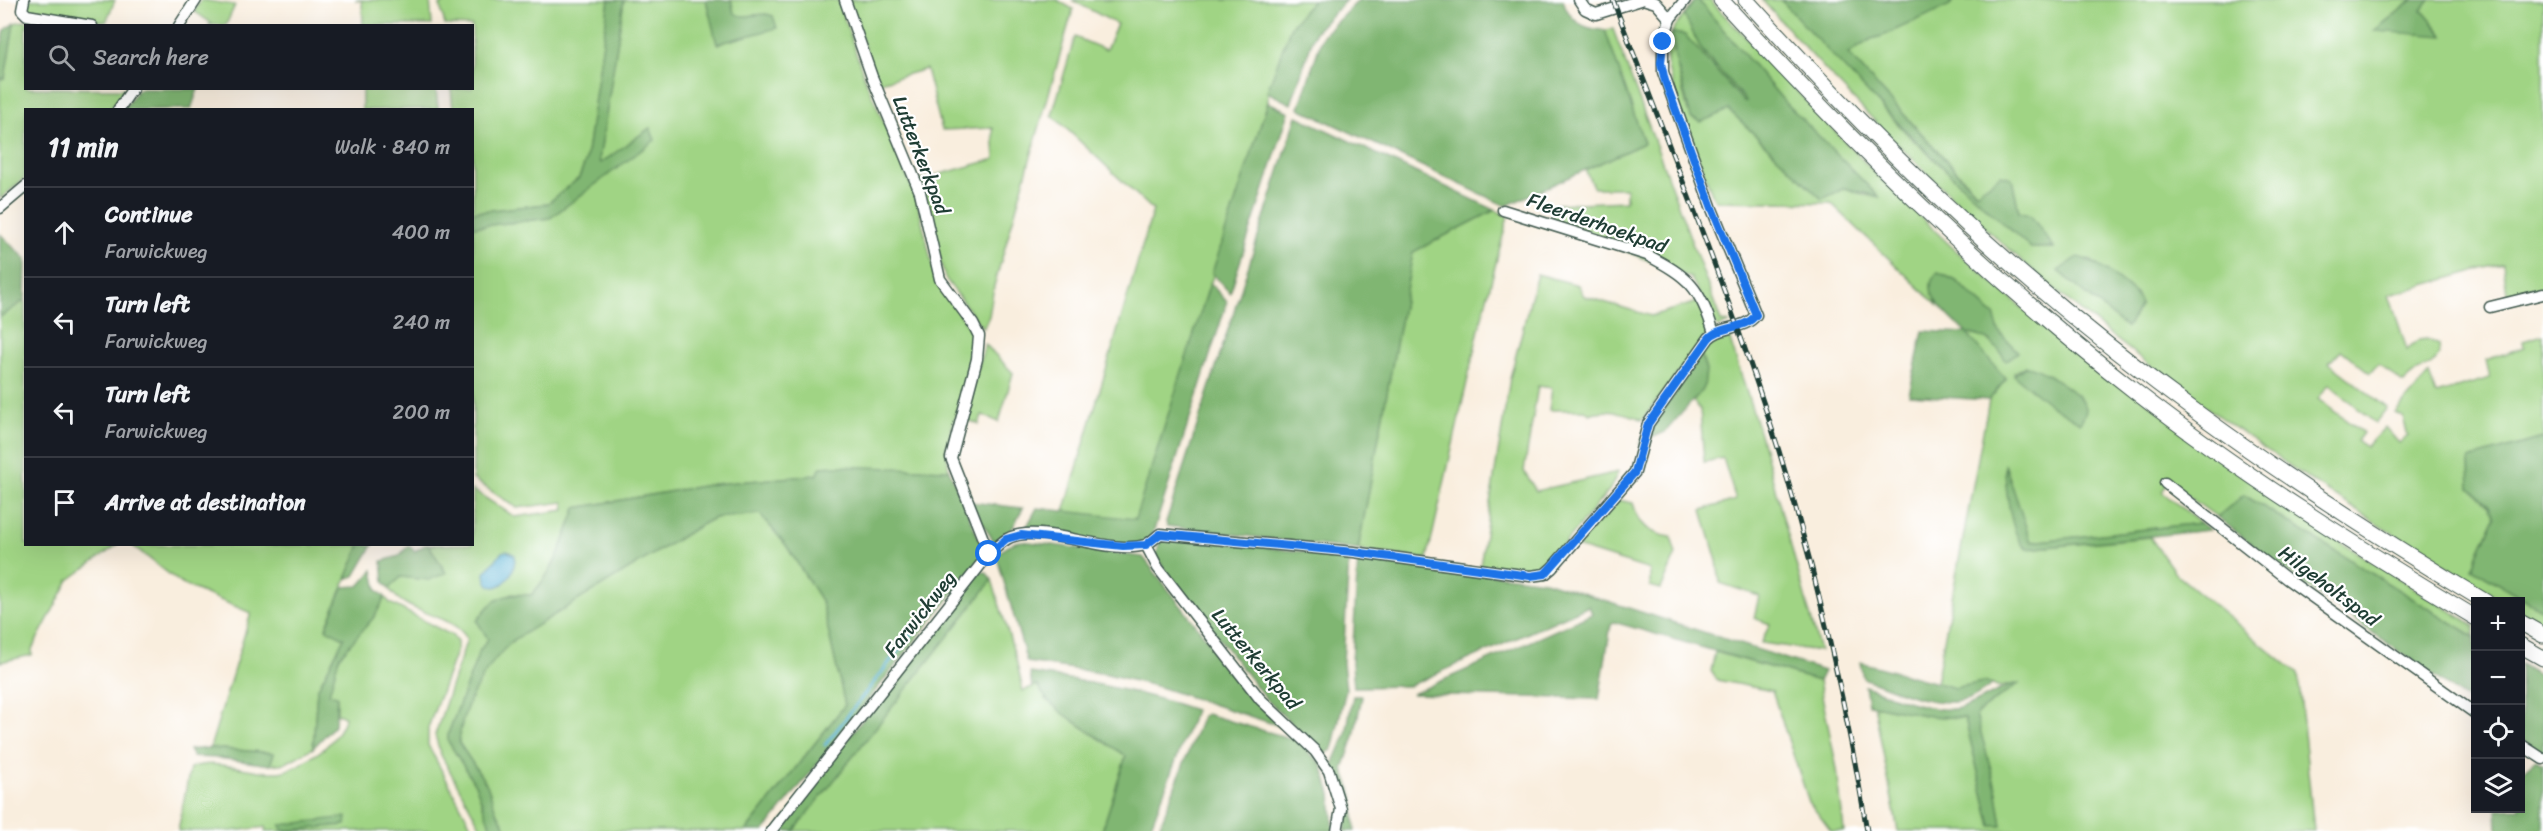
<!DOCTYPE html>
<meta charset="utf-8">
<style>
body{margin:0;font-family:Sriracha,sans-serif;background:#242831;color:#f1f3f6}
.controls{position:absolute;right:18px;bottom:18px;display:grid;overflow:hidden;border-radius:0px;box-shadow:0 6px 24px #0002}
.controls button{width:54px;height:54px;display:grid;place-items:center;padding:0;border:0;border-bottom:2px solid #363941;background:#171b24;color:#f1f3f6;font:30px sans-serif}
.stop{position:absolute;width:18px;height:18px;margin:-14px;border:4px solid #1a73e8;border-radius:50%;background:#fff}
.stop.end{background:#1a73e8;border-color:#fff;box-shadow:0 2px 6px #0008}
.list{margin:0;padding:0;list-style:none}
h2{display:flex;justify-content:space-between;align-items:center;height:78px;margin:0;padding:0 24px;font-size:26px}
h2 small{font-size:20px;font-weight:400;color:#9ea1a6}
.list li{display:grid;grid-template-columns:39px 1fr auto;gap:18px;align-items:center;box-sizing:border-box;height:90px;padding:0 24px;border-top:2px solid #363941}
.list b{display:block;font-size:22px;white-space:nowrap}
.list p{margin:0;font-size:20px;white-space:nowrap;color:#9ea1a6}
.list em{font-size:20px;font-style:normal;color:#9ea1a6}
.icon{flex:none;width:33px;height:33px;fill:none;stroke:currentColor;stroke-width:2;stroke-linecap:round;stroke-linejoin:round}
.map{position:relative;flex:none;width:2543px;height:831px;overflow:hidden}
.search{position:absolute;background:#171b24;box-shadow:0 6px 24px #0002;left:24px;top:24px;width:450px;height:66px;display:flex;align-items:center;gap:15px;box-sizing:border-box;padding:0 21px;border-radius:0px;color:#9ea1a6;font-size:22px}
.panel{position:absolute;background:#171b24;box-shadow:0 6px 24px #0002;left:24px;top:108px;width:450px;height:438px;border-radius:0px}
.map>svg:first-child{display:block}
.green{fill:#a0d484;stroke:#60885c;stroke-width:1.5;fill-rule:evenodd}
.forest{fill:#80b672;stroke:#507a53;stroke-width:1.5}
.water{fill:#54b0d2;stroke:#3a7683;stroke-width:1.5}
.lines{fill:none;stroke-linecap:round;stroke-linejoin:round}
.stream{stroke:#54b0d2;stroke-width:3}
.minor-casing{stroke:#40584e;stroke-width:13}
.highway-casing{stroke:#40584e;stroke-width:17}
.minor{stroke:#fff;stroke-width:10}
.highway{stroke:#fff;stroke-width:15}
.rail-casing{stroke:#1f3d34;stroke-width:5}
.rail{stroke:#fff;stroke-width:3;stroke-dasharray:9;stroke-linecap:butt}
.route{stroke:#1a73e8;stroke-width:8}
.labels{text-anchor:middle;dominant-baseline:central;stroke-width:4.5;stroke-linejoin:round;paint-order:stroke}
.street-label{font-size:20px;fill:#1f3d34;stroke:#fff}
</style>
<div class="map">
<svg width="2543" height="831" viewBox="0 0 2543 831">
<rect width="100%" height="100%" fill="#fff"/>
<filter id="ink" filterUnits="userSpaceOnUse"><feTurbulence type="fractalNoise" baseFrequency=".0167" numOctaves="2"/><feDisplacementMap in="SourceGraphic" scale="12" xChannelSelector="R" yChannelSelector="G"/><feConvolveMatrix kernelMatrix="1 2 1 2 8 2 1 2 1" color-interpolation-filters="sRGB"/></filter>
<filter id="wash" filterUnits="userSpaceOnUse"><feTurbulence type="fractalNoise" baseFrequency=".008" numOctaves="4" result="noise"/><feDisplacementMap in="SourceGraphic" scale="24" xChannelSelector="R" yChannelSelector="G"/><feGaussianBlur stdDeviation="1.35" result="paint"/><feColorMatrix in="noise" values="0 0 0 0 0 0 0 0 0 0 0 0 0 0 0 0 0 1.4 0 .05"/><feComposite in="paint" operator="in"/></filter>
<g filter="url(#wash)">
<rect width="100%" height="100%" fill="#f9eede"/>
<g class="green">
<polygon points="28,0 115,0 106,22 27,11"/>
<polygon points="201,0 235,5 226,25 209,25 211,23 194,11"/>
<polygon points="355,0 430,0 432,25 363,25 362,1"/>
<polygon points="451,0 609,0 586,160 579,178 547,204 473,212 472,110 453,109 451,89 472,88 472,26 445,25 440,5"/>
<path d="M624 0H706L718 44 768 14 740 17 734 13 731 0H838L865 79 917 200 936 281 972 331 976 345 946 449 949 470 821 467 817 475 714 484 576 508C565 539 555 571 531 595L511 594 478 621 489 639 480 650 448 734V741L476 786 492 831H483L441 755 435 735 467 639C453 612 405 616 389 588L401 577 420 579 445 573 429 545 472 544 473 490 515 517 565 510 564 502 517 508 473 479V227L550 218 654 140 650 128 601 163 599 160Z"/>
<polygon points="848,0 1057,0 1073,9 994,286 989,316 983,329 945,278 919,180 995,159 993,128 942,130 926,69 877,83"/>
<polygon points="1072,0 1313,0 1291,26 1268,92 1268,102 1137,516 1132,520 1064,512 1153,210 1052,115 1075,37 1106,50 1117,24"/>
<path d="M1698 0H1710L1875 173 1951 246 2027 312 2300 517 2475 626V637L2244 495 2217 517 2168 482 2162 492 2201 523 2031 542 2005 467 2007 489 2027 549 2150 537 2176 574 2298 674 2314 831H1898L1874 705 1930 716 1965 718 1991 826H2002L1996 788 1976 715C1979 710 2010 691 2019 683L2001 687 1983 682 1955 688 1936 683 1989 400 2006 379 1966 334C1985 335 1996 344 2006 360L2018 352 1999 332 1994 315 1956 281 1938 272 1934 295 1937 305 1831 203 1715 201C1704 172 1658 66 1667 42 1670 32 1678 23 1684 15L1701 49 1747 102 1743 101 1685 35 1672 33 1675 57 1688 112 1729 110 1821 198 1845 188 1864 195 1878 196 1783 100ZM2026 366 2048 374 2079 398 2033 391 2014 373Z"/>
<path d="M1762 0H1781L1910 137 2031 248H2053L2019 212 2012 178 2001 175 1977 193 1848 54 1871 39 1882 36 1952 3 1951 0H2413L2375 30 2443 35 2422 10 2430 0H2543V289L2508 301 2503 263 2389 295 2407 350 2419 340 2427 339 2439 345C2443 370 2415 365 2404 383L2378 364 2370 373 2341 350 2329 363 2387 408 2375 423 2329 384 2318 399 2363 433 2357 441 2366 447 2385 427 2399 443 2408 436 2403 417 2395 413 2429 374 2436 394 2490 378 2486 360 2524 347 2523 341 2543 335V438L2469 459 2470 488 2488 505 2495 517 2472 568 2543 610V625L2521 612 2520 602 2504 601C2378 527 2256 447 2139 357 2002 252 1877 130 1762 0ZM2089 259 2137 295 2141 305 2127 327 2059 272 2070 262Z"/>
<polygon points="25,21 67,25 26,26 26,88 127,89 110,109 26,110 25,178 0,199 0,79 5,78 14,23"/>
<polygon points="1613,29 1721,321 1729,323 1718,327 1714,323 1691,278 1550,220 1557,204 1626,201 1626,188 1594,188 1585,170 1644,143 1605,30"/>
<polygon points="362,89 436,89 438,109 362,110"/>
<polygon points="1495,210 1508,216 1479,329 1427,559 1358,550 1413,252"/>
<path d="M1537 274 1578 285 1584 296 1651 316 1701 301 1710 331 1642 420C1629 413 1604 408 1590 414L1585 410H1549L1552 388 1538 386 1524 471 1536 491 1618 472 1610 489 1540 573 1480 566 1510 378Z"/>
<polygon points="25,300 26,544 117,545 69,580 32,649 32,655 0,662 0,317"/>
<path d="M1733 333 1730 340 1760 434 1820 651 1761 643 1770 624 1754 618 1759 596 1720 583 1717 561 1702 510 1736 500 1723 458 1704 462 1700 409 1693 401C1707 385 1707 373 1701 354L1714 337Z"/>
<polygon points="985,344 1013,373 999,422 982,415 979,424 963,419"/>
<path d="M1613 499 1633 503C1639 525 1649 534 1671 537L1676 554 1661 589 1650 586V570L1574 546Z"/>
<path d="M760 514 786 545 822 602 845 705 746 831H508L496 811 487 785 459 743C461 705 487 663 514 639L699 526 714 518Z"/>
<polygon points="132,545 360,545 326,628 344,638 317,690 313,748 286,763 270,765 274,753 210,748 251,613 182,584"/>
<path d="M992 580 1016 659 1023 691 1037 685C1058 716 1096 735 1126 756L1102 831H794Z"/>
<path d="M385 597 390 603 453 636 457 642V649L428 728V745L474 831H265L266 827 232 831H178L190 768C217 757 250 774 279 772 292 770 303 763 313 756 329 747 339 734 345 717L337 714V697L328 694C333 679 335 662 344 649 358 630 375 619 385 597Z"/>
<polygon points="1715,652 1819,681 1837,769 1844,831 1831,831 1809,802 1772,691 1717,680 1711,671"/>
</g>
<g class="forest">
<polygon points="609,0 624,0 599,160 601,163 650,128 655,140 550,218 473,227 473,212 547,204 579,178 586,160"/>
<path d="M706 0H731L734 13C746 21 761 10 773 16L777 28 717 44Z"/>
<polygon points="1313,0 1346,0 1315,32 1291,104 1267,92 1291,26"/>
<path d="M1359 0H1563C1569 20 1584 30 1605 30L1644 143 1506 206 1299 108 1323 35Z"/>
<polygon points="1695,0 1698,0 1783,100 1879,197 1845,188 1822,199 1729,110 1701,122 1691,118 1675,57 1672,33 1685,35 1743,101 1746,101 1701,49 1684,15"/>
<path d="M1781 0H1951L1950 5 1882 36 1871 39 1848 54 1976 193 2001 175 2012 178 2019 212 2031 216 2054 248H2031C1942 170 1860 87 1781 0Z"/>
<polygon points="2413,0 2430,0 2422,10 2444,36 2374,31"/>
<polygon points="14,23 5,78 0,79 0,51 5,30"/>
<polygon points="138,89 198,89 191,109 123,110"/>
<polygon points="1268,102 1289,112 1230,293 1212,273"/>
<polygon points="1297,116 1495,210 1413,252 1358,550 1167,526 1166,522"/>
<polygon points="0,234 26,259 25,300 0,317"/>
<path d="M2078 257C2095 261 2135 289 2141 304L2127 328 2058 271Z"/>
<path d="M1938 272 1956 281 1994 315 1999 332 2018 352 2006 361C1997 345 1985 334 1967 334L2006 379 1989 400 1909 395 1923 331 1966 333C1954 319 1915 293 1938 272Z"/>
<polygon points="1210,283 1227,302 1148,549 1024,532 1037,508 1135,519"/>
<polygon points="1701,354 1706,370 1704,388 1665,432 1640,443"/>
<path d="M2026 366C2039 366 2080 394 2085 405 2088 411 2083 417 2080 423L2052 406 2014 375Z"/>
<polygon points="2543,438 2543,610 2472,568 2495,518 2488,504 2470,488 2469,459"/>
<path d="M2005 464 2031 542 2201 523 2210 530 2027 549C2010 539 2005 483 2005 464Z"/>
<path d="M835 466 949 470 985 553 764 831H746L845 705 822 602 786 545 760 514 714 518 699 526 515 639C487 663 461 705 459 743L487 785 496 811 508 831H492L476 786 448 741V734L480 650 488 639 477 621C493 597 503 593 531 595 555 571 565 539 576 508L714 484 817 475 821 467Z"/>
<polygon points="2244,495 2475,637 2475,705 2298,580 2217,517"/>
<polygon points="970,502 1023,508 1012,529 999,543 994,542"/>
<polygon points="1161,536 1349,557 1343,663 1346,689 1332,750 1324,754 1266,699 1156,557"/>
<polygon points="1022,541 1143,557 1248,692 1280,726 1159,687 1107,674 1027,662 996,554 1015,542"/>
<polygon points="360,545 373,545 355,576 346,579"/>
<polygon points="425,545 429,545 446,573 429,580 401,577 389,588 384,582 382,561 399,556 408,546 415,551"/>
<polygon points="1358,558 1545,581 1824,671 1819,681 1614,622 1611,624 1599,699 1412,694 1592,614 1589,606 1409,686 1354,687 1352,663"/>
<polygon points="373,570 377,590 385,597 375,616 339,657 329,694 337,696 335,725 313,748 317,690 344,638 326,629 343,587 359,586"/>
<polygon points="979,572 986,572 992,580 976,601 794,831 775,831"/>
<path d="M1860 662 1955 688 1983 682 1993 684C1986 689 1977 696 1969 699 1936 710 1894 689 1863 678Z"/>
<polygon points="2520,664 2543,678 2543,754 2521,738"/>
<path d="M1030 673C1086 681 1140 691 1195 710L1149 831H1102L1126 756 1061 712 1047 700 1037 685 1032 687Z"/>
<path d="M2020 683C2012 689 1978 711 1976 715L1996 788 2002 826H1991L1965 718 1930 716 1868 704 1865 686C1891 695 1937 716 1964 707 1984 700 1999 687 2020 683Z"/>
<path d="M1353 696H1362L1354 736 1343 769 1353 796 1355 831H1345C1350 808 1342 790 1331 769L1346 734Z"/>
<polygon points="1206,714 1296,740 1322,765 1331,794 1334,831 1158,831 1202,716"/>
<polygon points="210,748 274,753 270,765 218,758 193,757 189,750"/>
<polygon points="2536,760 2543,764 2543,831 2498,831 2497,809 2520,808 2521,773"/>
<polygon points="347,817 346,825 283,831 280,825"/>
</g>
<path class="water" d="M507 551 515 555C516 584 486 600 485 573L502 552Z"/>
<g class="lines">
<polyline class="stream" points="825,745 916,628"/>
</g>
</g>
<g filter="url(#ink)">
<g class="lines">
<g class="minor-casing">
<g id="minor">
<polyline points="24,0 22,10 27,15 92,26"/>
<polyline points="845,0 872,77 920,192 940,279 973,324 979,336 977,359 951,458 989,554"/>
<polyline points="1579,0 1585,9 1596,14 1641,0"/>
<polyline points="1646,0 1656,3 1670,19"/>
<polyline points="179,26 196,0"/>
<polyline points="118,110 133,88"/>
<polyline points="0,208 26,186"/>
<path d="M1503 210 1647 255C1689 277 1700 287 1714 333"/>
<polyline points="2490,307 2543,294"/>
<polyline points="2165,483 2287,579 2476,714"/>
<polyline points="1146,545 1158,568 1260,699 1315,751 1329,771 1341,809 1337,831"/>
<polyline points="2520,744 2543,759"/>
<path d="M771 831 989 554C995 549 1000 543 1007 539 1039 521 1109 556 1145 545 1150 543 1156 537 1160 534L1354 552 1530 576 1545 574 1552 568 1635 472 1648 424 1709 338C1721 325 1745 330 1756 315L1712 209 1663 72V42L1670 19 1685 0"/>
</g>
</g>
<g class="highway-casing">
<g id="highway">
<path d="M1721 0C1850 141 1984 274 2136 392 2243 475 2359 548 2476 618"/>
<path d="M1746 0C1809 69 1873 136 1941 200 2105 357 2292 486 2486 602"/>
<polyline points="2520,622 2543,635"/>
<polyline points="2520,645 2543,658"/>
</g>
</g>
<use href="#minor" class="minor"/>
<use href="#highway" class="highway"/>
<g class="rail-casing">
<path id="rail" d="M1613 0C1670 150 1731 298 1779 451 1817 576 1846 703 1867 831"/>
</g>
<use href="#rail" class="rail"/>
</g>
</g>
<g class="lines" filter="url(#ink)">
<path class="route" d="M989 554 1006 539 1021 535 1123 546 1146 545 1160 534 1354 552 1530 576 1545 574 1635 472 1648 424 1709 338C1721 325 1745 330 1756 315L1712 208 1665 81 1661 63 1663 42"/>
</g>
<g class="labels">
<g class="street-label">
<text transform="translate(921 155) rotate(69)">Lutterkerkpad</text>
<text transform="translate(1597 223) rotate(19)">Fleerderhoekpad</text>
<text transform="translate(2329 586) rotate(37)">Hilgeholtspad</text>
<text transform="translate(920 614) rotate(-52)">Farwickweg</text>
<text transform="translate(1256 659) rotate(50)">Lutterkerkpad</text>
</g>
</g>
</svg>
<div class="controls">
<button>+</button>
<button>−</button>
<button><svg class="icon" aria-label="locate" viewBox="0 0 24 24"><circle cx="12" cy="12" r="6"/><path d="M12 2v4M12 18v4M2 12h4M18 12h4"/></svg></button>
<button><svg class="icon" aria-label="layers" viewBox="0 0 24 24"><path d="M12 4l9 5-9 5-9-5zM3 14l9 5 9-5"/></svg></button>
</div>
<div class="stop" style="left:989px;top:554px"></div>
<div class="stop end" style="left:1663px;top:42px"></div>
<div class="search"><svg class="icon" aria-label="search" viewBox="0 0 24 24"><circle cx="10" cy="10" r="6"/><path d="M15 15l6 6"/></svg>Search here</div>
<section class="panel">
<h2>11 min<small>Walk · 840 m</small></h2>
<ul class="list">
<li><svg class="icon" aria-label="ahead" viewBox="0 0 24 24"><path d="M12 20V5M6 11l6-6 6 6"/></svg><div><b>Continue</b><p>Farwickweg</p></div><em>400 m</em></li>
<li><svg class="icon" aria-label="left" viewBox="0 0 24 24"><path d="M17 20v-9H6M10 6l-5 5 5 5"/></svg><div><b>Turn left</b><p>Farwickweg</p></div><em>240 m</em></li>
<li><svg class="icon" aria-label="left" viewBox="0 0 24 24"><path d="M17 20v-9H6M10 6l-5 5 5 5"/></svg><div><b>Turn left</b><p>Farwickweg</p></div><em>200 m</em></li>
<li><svg class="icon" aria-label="arrive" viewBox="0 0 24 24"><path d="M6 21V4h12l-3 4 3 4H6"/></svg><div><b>Arrive at destination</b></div></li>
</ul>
</section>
</div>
